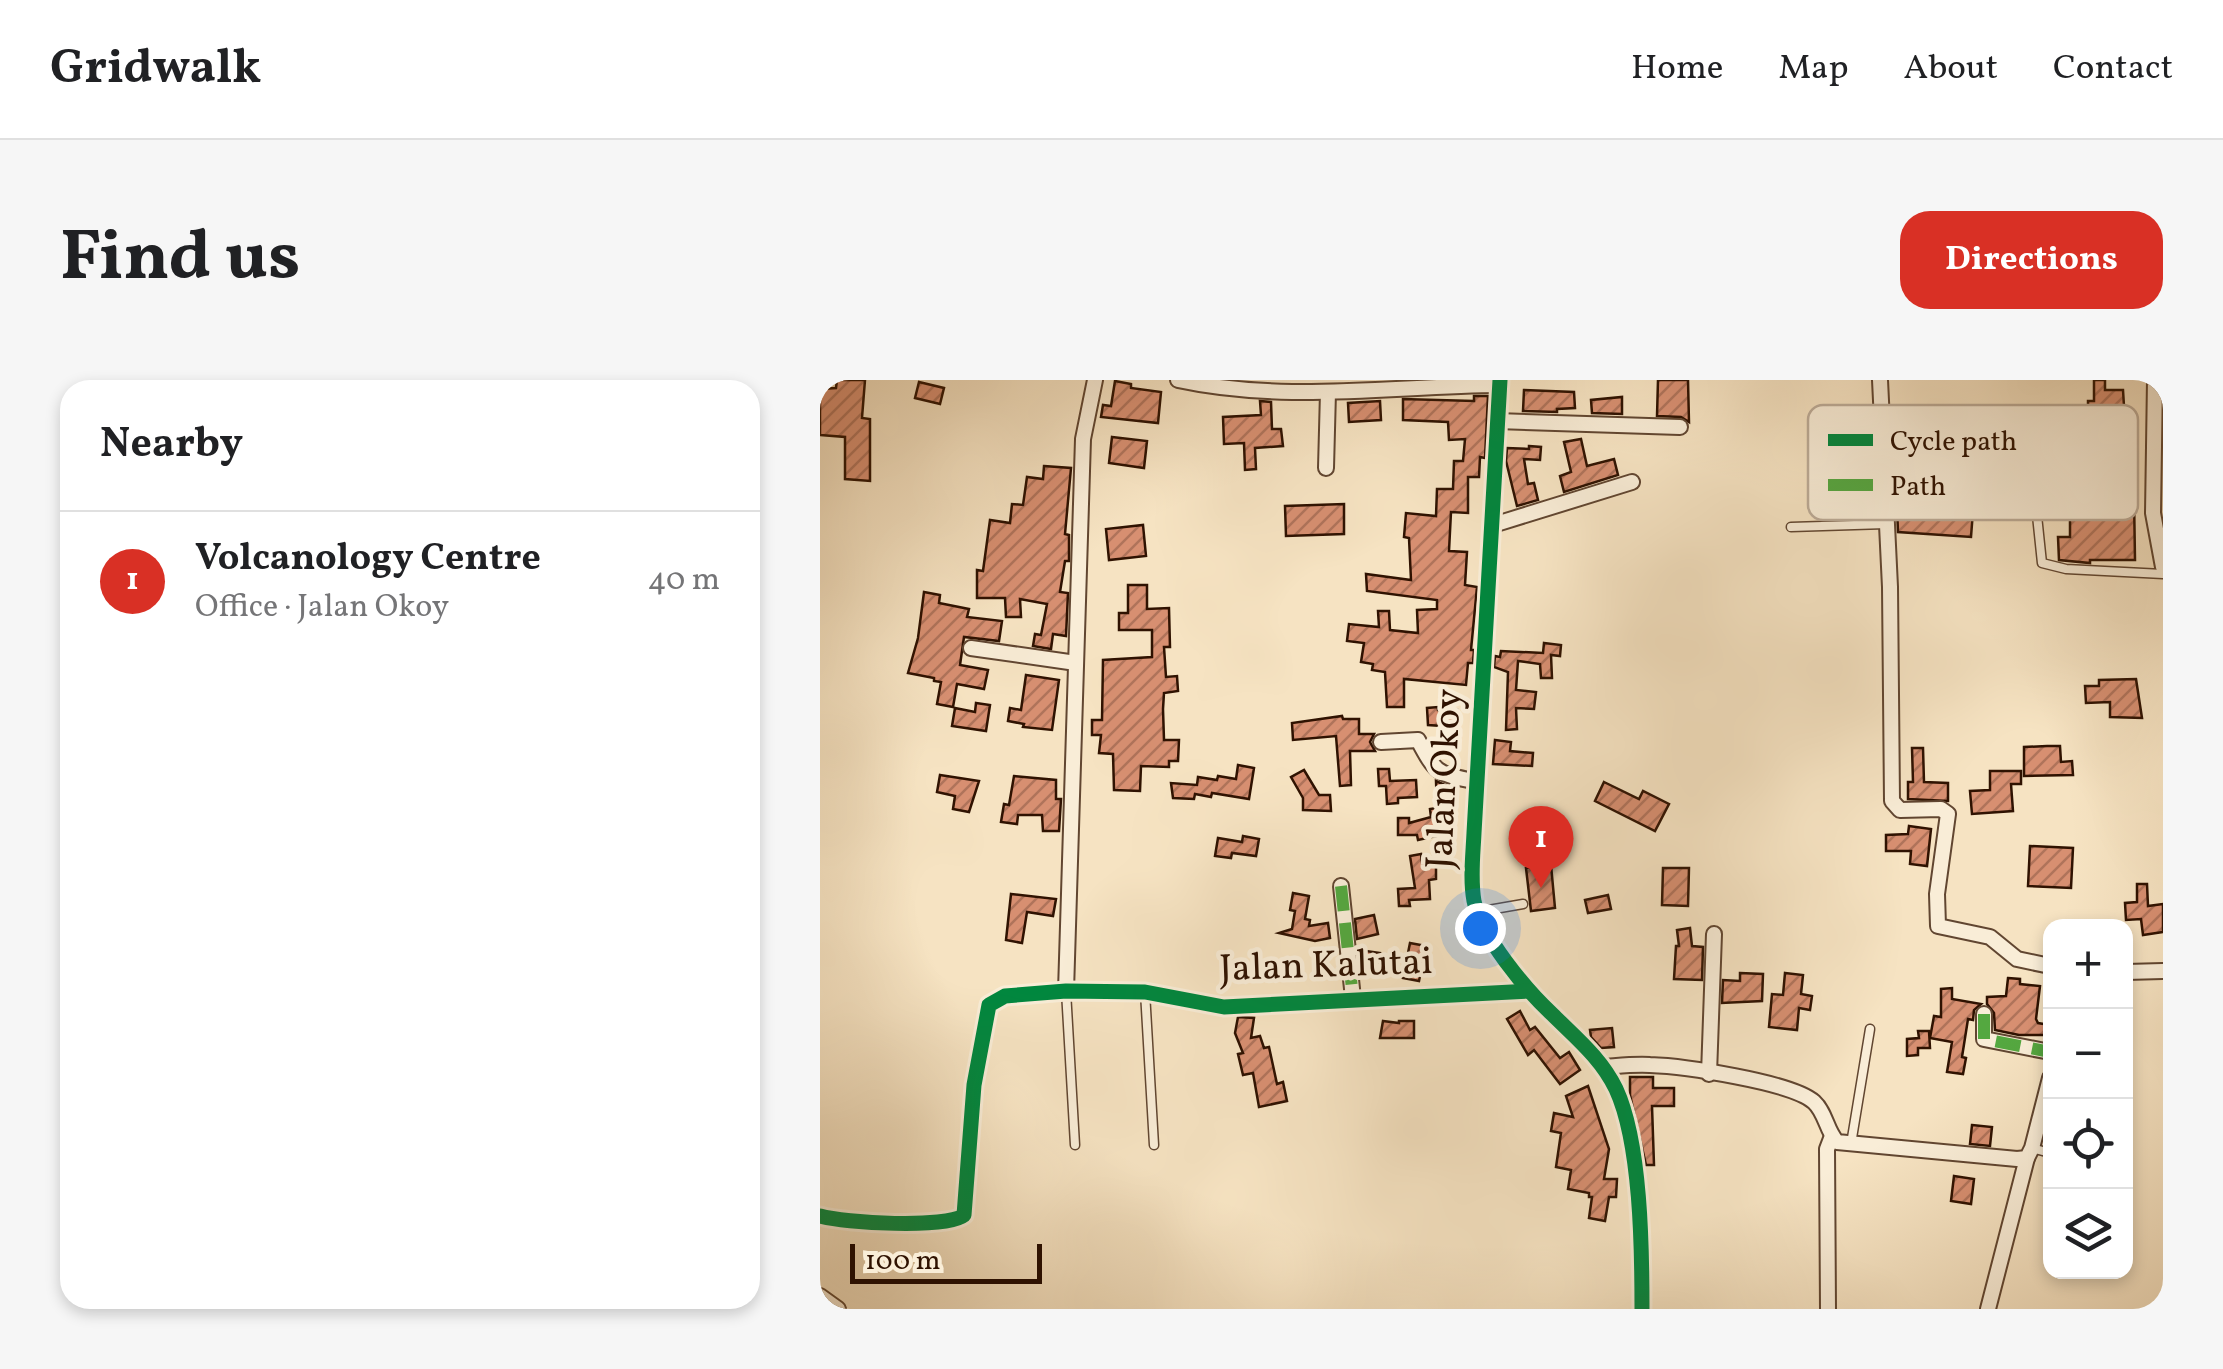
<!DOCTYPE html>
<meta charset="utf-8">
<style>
body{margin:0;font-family:Vollkorn,serif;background:#f6f6f6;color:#202124}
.controls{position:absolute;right:30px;bottom:30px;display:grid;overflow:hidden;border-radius:20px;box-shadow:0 5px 15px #0003}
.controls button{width:90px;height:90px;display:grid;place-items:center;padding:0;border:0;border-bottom:2px solid #e0e0e0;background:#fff;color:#202124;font:50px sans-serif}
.scale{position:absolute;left:30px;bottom:25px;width:192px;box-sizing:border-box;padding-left:10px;border:5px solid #2f1201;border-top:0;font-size:28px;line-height:35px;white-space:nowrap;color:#2f1201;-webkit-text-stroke:8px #f9edd7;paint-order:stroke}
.you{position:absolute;left:660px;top:548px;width:35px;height:35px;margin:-25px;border:8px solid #fff;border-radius:50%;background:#1a73e8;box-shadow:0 0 0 15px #1a73e833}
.badge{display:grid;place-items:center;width:65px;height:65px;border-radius:50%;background:#d93025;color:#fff;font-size:32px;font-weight:700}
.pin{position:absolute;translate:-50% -82px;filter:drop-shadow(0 2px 5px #0008)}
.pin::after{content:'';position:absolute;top:52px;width:35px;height:30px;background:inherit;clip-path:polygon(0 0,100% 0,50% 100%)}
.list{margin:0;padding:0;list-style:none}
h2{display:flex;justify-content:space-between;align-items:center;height:130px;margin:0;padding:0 40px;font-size:42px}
h2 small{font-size:32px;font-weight:400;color:#757577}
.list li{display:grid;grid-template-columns:65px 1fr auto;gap:30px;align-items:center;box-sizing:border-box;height:140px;padding:0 40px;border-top:2px solid #e0e0e0}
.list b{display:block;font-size:38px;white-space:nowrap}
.list p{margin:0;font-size:32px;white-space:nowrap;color:#757577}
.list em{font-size:32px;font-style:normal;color:#757577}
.icon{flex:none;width:55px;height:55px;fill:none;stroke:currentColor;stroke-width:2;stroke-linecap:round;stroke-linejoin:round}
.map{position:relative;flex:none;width:1343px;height:929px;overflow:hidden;border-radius:30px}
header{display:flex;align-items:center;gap:60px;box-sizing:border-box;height:140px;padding:0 50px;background:#fff;border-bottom:2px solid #e0e0e0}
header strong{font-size:48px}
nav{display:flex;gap:55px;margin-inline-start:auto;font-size:35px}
.intro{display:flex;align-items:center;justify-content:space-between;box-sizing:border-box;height:240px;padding:0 60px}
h1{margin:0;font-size:70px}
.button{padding:25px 45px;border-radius:30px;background:#d93025;color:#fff;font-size:35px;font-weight:700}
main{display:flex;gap:60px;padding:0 60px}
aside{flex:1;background:#fff;border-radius:30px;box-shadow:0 5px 15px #0003}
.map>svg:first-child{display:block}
.building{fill:url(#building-hatch);stroke:#2f1201;stroke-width:2.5}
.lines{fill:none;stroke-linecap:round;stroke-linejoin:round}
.service-casing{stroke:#614631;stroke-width:11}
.minor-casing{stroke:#614631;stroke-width:18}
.service{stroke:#f9edd7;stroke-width:8}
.minor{stroke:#f9edd7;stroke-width:14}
.quiet{stroke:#54a840;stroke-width:12;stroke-dasharray:25 12;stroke-linecap:butt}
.cycleway-casing{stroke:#f9edd7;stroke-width:21}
.cycleway{stroke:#00873e;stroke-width:15}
.labels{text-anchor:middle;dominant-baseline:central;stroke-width:9;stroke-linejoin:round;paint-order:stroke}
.street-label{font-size:38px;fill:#2f1201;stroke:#f9edd7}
.key{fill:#f9edd7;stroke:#bcab97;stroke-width:2.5}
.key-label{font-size:28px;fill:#2f1201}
</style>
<header>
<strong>Gridwalk</strong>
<nav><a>Home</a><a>Map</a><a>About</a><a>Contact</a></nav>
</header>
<div class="intro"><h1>Find us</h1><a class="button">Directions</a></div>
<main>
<aside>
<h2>Nearby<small></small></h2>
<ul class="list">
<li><span class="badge">1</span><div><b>Volcanology Centre</b><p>Office · Jalan Okoy</p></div><em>40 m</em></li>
</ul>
</aside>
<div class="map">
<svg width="1343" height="929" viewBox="0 0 1343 929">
<defs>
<pattern id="building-hatch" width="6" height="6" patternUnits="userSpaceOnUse" patternTransform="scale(2.5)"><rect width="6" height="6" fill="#d78f71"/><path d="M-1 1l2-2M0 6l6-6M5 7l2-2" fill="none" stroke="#af735a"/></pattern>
</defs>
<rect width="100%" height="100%" fill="#f6e3c2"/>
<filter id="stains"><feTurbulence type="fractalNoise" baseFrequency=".002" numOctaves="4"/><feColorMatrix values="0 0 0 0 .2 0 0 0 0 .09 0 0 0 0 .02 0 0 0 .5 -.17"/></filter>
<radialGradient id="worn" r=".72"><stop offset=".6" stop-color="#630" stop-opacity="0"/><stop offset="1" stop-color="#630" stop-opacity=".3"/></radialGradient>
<g class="building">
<polygon points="17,0 45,0 42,38 50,39 50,101 25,99 25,57 0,55 0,9 16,8"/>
<polygon points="838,0 868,0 869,42 861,37 837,36"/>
<polygon points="1274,0 1285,0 1285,10 1303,10 1304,26 1279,27 1279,38 1268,38 1268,21 1274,21"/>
<polygon points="295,1 311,4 311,8 341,12 338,43 281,37 283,25 291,26"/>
<polygon points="99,2 124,8 120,24 95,18"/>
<polygon points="704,10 754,12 755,28 737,29 737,32 703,31"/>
<polygon points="654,16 668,16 665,78 660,77 659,97 648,97 648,133 631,132 629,171 647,172 645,205 657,207 651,270 654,270 653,283 648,283 646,305 584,299 584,327 567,327 565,292 552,290 553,284 541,282 544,263 527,261 529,244 559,247 558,231 569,231 570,250 598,253 597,230 617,229 617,220 547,211 546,194 591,200 589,158 584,157 586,133 616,136 617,109 633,109 634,81 643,81 645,59 629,60 628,42 583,40 583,19 654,21"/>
<polygon points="802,17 802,34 772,33 771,20"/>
<polygon points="440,21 451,22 452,49 461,49 463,66 435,68 436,89 425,90 424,63 404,64 403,37 441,35"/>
<polygon points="560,21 561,40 529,42 528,23"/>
<polygon points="292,57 327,61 324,88 289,83"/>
<polygon points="761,59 767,86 794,79 798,95 744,112 740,96 751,92 744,62"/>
<polygon points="709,66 721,67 720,80 704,79 708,104 714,103 718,120 697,126 686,81 687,68 709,69"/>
<polygon points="224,86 251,88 245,154 249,155 249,181 245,181 240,212 248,213 246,256 233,254 231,269 213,266 215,254 221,255 227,224 200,219 201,237 186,237 185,218 157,218 157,190 163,191 170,140 190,143 192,124 203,125 207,97 223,99"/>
<polygon points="1314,117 1315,180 1270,180 1270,183 1239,180 1238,157 1250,157 1250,119"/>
<polygon points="524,124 524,154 466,156 465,126"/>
<polygon points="1077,127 1153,131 1151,157 1078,152"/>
<polygon points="323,145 326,176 289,180 286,149"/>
<polygon points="308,205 327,205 327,229 349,228 350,267 344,267 346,297 357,296 358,311 344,313 343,329 344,360 359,360 358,381 349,381 349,387 321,386 320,411 294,410 293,374 279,373 281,355 272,355 272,340 282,340 283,280 332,277 332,250 299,250 299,233 308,233"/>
<polygon points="104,212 120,215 119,223 149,229 147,237 182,241 179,261 144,257 140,285 168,290 164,309 137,304 133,327 117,324 121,302 114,301 114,298 88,293 98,258"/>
<polygon points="724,263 741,265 740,276 731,275 732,298 721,298 720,284 698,281 696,310 716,312 714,329 696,328 697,349 686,350 688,292 674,287 675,276 680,277 681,271 723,273"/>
<polygon points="206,295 239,300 232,350 203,347 204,344 188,341 190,328 201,330"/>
<polygon points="1316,299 1322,338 1290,337 1290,322 1266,323 1265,306 1279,306 1279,300"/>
<polygon points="156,323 170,325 166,351 132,346 135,328 155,332"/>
<polygon points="618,327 618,330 637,330 637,347 608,345 607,328"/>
<polygon points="522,336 523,339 539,339 539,354 554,354 550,362 555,371 530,371 531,405 520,406 516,356 473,360 472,343"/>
<polygon points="675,360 691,362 690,371 713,373 712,386 673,384"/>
<polygon points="1227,366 1240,366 1241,382 1252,381 1253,395 1204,396 1204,367"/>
<polygon points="1092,368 1103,368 1104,402 1128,403 1128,421 1088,419 1088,402 1093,402"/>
<polygon points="418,385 434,388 429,419 392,413 391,417 375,414 374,419 353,418 351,403 377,405 378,397 397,400 398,396 416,399"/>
<polygon points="558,389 569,389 570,401 596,400 597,417 578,418 578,423 567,424 566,406 559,406"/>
<polygon points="484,390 499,415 510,415 511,431 483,430 483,418 471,397"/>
<polygon points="1170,391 1201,391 1201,404 1191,404 1193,431 1152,434 1150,411 1170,410"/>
<polygon points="120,395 159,401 149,432 133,429 135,416 117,412"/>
<polygon points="194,396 236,400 236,419 241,419 239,451 223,451 222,435 198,435 197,444 181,442 184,424 189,425"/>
<polygon points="616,401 627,406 628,426 631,426 634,443 628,444 633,462 619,465 616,456 598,460 597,455 578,455 578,438 589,438 589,443 611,437 610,429 617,428"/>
<polygon points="784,402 819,419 823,411 849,424 835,451 775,421"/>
<polygon points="1089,446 1111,449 1107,486 1090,484 1091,471 1066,471 1066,455 1088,454"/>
<polygon points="423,456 439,459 436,476 412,473 411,478 395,476 398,458 422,462"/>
<polygon points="1210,466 1253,468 1251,508 1208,506"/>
<polygon points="601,474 602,483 616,483 616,499 609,500 610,519 589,520 590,526 579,526 578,509 595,508 590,476"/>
<polygon points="731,485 735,528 711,531 706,488"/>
<polygon points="843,488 869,488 868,526 842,525"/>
<polygon points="1317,504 1327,504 1328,526 1343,524 1343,552 1323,555 1321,539 1306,540 1305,523 1317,522"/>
<polygon points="473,513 489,516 485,539 490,540 489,546 508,543 510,558 495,561 459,553 472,549 475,531 470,530"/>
<polygon points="191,514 236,519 233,536 207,532 202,563 186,560"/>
<polygon points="788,515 791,529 768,533 765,520"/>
<polygon points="554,535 558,554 537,559 535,539"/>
<polygon points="870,548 872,566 883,567 882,600 854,599 856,566 859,566 857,550"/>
<polygon points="590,563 606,566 599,601 583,598"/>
<polygon points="539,570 560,573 557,591 543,588"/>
<polygon points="920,593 943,594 942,621 902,623 903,600 920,601"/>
<polygon points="965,593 983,595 981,614 992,616 990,630 979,628 977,650 949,647 952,614 963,615"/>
<polygon points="1188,598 1200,599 1200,604 1220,606 1216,639 1218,643 1230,645 1230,655 1199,655 1175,650 1174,633 1167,624 1167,617 1186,616"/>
<polygon points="1132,608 1132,619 1161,624 1154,630 1153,640 1148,639 1142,677 1146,678 1143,694 1127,692 1132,662 1110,658 1114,636 1121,637 1121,609"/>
<polygon points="700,631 710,650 715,647 740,678 749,672 760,690 740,704 714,670 708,675 687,639"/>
<polygon points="418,637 434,638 431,658 440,656 444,668 449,667 457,704 463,702 467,721 439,727 433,693 423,695 418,674 423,673 415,653"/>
<polygon points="563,641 579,643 579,641 594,641 594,658 560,658"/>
<polygon points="792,648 794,667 781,668 771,657 770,650"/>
<polygon points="1098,651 1109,651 1110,668 1098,668 1098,675 1087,676 1087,659 1099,658"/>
<polygon points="810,697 833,697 833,708 854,708 854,726 832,726 834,785 826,785 810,715"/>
<polygon points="768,706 789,769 784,799 797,799 796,817 789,817 785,841 769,838 772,817 769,817 769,813 748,809 751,790 736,787 741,753 731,751 734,733 753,737 746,716"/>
<polygon points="1152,745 1172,747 1170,766 1150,764"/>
<polygon points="1134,796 1154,799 1151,824 1131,821"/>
</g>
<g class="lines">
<g class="service-casing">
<g id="service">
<polyline points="1219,71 1216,126 1222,183 1246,189 1343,194"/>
<polyline points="1064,119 1216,126"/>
<polyline points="971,147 1066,144"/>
<polyline points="657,532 703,524"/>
<polyline points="246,611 255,765"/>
<polyline points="325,612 334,765"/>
<polyline points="1031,764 1050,649"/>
<polyline points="1212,768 1230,773"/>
</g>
</g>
<g class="minor-casing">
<g id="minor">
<path d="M358 0C464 23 572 6 679 5"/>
<path d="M680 0 654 453C653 475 650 499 654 521 661 556 706 610 732 634 756 658 781 678 796 709 821 763 822 869 822 929"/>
<polyline points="1060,0 1070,207 1072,421 1080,430 1121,429 1128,434 1117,514 1118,546 1170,557 1197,579 1230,586"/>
<polyline points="1335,0 1333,133 1343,187"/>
<polyline points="677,41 860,47"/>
<polyline points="506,88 508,12"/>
<polyline points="673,145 812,102"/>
<polyline points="151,268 256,283"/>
<path d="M561 362 598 360C617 396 618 393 657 402"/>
<polyline points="521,506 533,618"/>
<polyline points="1306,592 1343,591"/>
<polyline points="246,611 263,59 275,0"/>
<polyline points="1164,634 1164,659 1230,672"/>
<path d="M783 687C798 686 814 684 830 685 862 686 972 702 994 722 1006 733 1006 750 1017 762L1197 779 1207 778 1212 768 1230 698"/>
<polyline points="889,694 894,554"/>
<path d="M0 836C24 843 127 849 144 835L154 705 169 625 185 616 246 611 325 612 404 627 709 611"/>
<polyline points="0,916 18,929"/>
<polyline points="1008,929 1007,769 1012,756"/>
<polyline points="1168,929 1207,778"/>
</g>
</g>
<use href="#service" class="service"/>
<use href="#minor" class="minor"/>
<g class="quiet">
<polyline points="521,506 533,618"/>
<polyline points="1164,634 1164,659 1230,672"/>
</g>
<g class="cycleway-casing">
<g id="cycleway">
<path d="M680 0 654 453C653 475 650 499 654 521 661 556 706 610 732 634 756 658 781 678 796 709 821 763 822 869 822 929"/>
<path d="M0 836C24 843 127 849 144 835L154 705 169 625 185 616 246 611 325 612 404 627 709 611"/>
</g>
</g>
<use href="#cycleway" class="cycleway"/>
</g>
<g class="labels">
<g class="street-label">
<text transform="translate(626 399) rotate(-87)">Jalan Okoy</text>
<text transform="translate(506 587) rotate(-2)">Jalan Kalutai</text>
</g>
</g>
<rect x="988" y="25" width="330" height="115" rx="15" class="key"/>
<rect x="1008" y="54" width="45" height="12" fill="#00873e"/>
<rect x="1008" y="99" width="45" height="12" fill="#54a840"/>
<g class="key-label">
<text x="1070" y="70">Cycle path</text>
<text x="1070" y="115">Path</text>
</g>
<rect width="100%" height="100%" filter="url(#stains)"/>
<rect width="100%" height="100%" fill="url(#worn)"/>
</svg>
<div class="controls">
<button>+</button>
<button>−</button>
<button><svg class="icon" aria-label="locate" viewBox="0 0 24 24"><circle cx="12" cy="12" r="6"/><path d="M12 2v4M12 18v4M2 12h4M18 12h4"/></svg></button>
<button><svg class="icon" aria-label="layers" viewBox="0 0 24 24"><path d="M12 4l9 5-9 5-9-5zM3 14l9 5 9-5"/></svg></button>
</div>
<div class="scale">100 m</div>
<div class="you"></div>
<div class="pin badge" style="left:721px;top:508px">1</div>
</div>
</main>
